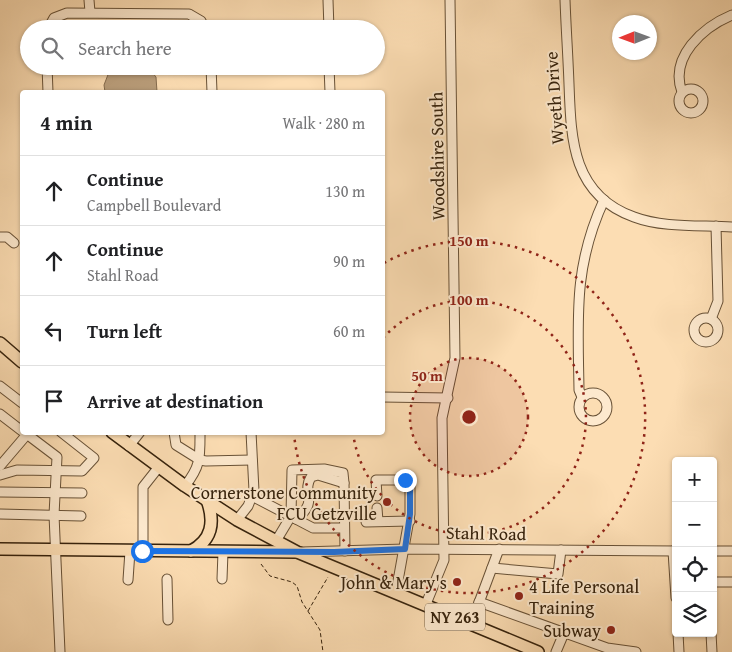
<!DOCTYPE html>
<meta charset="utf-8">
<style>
body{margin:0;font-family:"Gentium Book Plus",serif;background:#f6f6f6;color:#202124}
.controls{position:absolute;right:15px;bottom:15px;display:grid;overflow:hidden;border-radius:5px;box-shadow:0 1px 4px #0004}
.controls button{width:45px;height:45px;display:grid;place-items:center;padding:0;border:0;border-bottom:1px solid #e0e0e0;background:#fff;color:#202124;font:25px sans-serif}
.compass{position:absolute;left:612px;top:15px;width:45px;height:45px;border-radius:50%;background:#fff;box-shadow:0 1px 4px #0004;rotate:269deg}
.stop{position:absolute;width:15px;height:15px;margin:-11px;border:4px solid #1a73e8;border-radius:50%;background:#fff}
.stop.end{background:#1a73e8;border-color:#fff;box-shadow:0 1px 5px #0008}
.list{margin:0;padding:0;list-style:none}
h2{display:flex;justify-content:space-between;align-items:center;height:65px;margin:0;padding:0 20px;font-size:21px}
h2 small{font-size:16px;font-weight:400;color:#757577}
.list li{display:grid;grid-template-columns:32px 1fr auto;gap:15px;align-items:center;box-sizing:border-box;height:70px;padding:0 20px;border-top:1px solid #e0e0e0}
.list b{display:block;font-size:19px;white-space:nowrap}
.list p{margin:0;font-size:16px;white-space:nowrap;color:#757577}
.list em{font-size:16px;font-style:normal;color:#757577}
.icon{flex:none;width:28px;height:28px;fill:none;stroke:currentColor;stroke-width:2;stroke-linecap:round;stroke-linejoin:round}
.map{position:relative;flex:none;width:732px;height:652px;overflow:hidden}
.search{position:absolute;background:#fff;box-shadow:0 1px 4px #0004;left:20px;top:20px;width:365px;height:55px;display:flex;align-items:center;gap:12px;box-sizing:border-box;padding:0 18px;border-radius:28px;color:#757577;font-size:19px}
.panel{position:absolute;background:#fff;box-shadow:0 1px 4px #0004;left:20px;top:90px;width:365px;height:345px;border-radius:5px}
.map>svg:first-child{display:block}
.water{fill:#b99d7a;stroke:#856c4e}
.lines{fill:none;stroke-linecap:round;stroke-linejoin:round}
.minor-casing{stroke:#685136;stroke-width:11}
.major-casing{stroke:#36220c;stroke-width:14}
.path{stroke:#36220c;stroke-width:1;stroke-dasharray:4 2.5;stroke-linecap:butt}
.minor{stroke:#fde9ce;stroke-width:9}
.major{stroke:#fcddb3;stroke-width:11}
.route{stroke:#1a73e8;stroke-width:6}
.ring{fill:none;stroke:#8f2418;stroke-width:2.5;stroke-dasharray:2.5 5}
.poi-dot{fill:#8f2418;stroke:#fde9ce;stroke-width:2}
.labels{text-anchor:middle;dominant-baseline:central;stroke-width:4;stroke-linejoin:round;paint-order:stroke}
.shield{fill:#fde9ce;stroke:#725e46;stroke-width:1}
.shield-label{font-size:16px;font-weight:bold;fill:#36220c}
.street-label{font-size:18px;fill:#36220c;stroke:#fde9ce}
.poi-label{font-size:18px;fill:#36220c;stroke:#fde9ce;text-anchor:end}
.centre{fill:#8f2418;stroke:#fde9ce;stroke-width:2.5}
.ring-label{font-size:15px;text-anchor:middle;font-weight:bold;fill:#8f2418;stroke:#fde9ce;stroke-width:4;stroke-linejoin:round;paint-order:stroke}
</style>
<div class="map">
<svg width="732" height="652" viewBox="0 0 732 652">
<rect width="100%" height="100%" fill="#fcddb3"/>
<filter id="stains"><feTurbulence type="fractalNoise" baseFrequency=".004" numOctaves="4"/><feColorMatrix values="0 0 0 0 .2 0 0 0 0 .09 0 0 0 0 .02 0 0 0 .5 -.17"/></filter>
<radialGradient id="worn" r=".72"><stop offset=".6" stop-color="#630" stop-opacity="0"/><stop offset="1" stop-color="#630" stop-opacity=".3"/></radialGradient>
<polygon class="water" points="130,69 151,71 156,77 157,92 105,92 104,85 109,72"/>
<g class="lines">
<g class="minor-casing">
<g id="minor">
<polyline points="89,0 90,12"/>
<polyline points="328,0 329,29"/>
<path d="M565 0C566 28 568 56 569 84 571 139 572 195 634 217 663 228 701 225 732 227"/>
<polyline points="48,29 54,18 67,13 189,14 201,21 205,29"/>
<polyline points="47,66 48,92"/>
<polyline points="211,66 212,92"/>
<polyline points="329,66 330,92"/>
<circle cx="691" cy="101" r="12"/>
<path d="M682 92C669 57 703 27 732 15"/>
<polyline points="0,237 7,237 14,243"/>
<circle cx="706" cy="330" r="12"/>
<polyline points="711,319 718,301 716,226"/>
<polyline points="0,386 22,403"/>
<circle cx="593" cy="407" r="14"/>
<polyline points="382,397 448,398"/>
<path d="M582 397 579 390C578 318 573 267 604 200"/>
<polyline points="0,414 22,431"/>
<polyline points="24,432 57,457 54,515 60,652"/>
<polyline points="174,432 176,445 200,460 206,461 252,460"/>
<polyline points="129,446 140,432"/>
<polyline points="0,466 29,432"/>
<polyline points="0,475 17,470 82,471 94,458 61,432"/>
<path d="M185 486C201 466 200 457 200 432"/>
<polyline points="0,492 82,493"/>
<polyline points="252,496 313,528 344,528"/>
<polyline points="377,496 376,480 405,480 410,483 410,514 396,592"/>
<polyline points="377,508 378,521"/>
<polyline points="0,514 81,516"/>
<path d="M296 519C320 501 301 493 311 477L318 475 344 483"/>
<polyline points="237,520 248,506 254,491 251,432"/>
<polyline points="366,522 410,521"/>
<polyline points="276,541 291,516 292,470 324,469 343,473 344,483 345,551"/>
<polyline points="143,551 143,487 158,468"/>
<polyline points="673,551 676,598"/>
<polyline points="713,551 732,551"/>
<polyline points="301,552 405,549 676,551"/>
<polyline points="492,568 558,574 561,550"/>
<polyline points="167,579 168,620"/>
<polyline points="222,579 223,552"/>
<polyline points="128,580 130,551"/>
<polyline points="713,582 732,582"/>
<polyline points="479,602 607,648 636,652"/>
<polyline points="426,604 444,560 442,418 455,358 450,0"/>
<polyline points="471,624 499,549"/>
<polyline points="678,633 679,652"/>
<polyline points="711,633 712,652"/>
<polyline points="556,652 564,633"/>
</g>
</g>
<g class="major-casing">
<g id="major">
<polyline points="0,343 22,362"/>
<polyline points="112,432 185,486 237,520 297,552 538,652"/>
<polyline points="0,549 295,552"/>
<path d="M191 551C212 540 215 522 207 500"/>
</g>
</g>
<g class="path">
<polyline points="261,564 270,576 292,582 297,586 302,602 320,630 323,652"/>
<polyline points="308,611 328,577"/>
</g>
<use href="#minor" class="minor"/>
<use href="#major" class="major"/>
</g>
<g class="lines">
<polyline class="route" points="142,551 334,552 405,549 410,514 410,483 405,480"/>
</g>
<circle cx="469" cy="417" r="59" fill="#8f2418" fill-opacity=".12"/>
<g class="ring">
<circle cx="469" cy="417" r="59"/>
<path d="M383 338A117 117 0 1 1 353 433"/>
<path d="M384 263A176 176 0 1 1 294 434"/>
</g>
<g class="poi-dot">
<circle cx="387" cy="502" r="5"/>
<circle cx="457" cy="582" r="5"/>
<circle cx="519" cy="596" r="5"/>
<circle cx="611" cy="630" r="5"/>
</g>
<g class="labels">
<rect class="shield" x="425" y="603.5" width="60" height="27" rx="4"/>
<g class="shield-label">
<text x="455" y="617">NY 263</text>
</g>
<g class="street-label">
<text transform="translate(554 98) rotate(-94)">Wyeth Drive</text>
<text transform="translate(437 156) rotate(-91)">Woodshire South</text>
<text transform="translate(486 533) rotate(1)">Stahl Road</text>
</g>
<g class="poi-label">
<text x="377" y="492">Cornerstone Community<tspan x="377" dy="21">FCU Getzville</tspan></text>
<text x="447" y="582">John &amp; Mary's</text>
<text x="529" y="586" text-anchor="start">4 Life Personal<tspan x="529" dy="21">Training</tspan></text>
<text x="601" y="630">Subway</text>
</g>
</g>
<circle cx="469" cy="417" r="8" class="centre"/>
<g class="ring-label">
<text x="469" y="246">150 m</text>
<text x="469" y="305">100 m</text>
<text x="427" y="381">50 m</text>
</g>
<rect width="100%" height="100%" filter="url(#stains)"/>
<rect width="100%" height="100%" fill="url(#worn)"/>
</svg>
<div class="controls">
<button>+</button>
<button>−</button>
<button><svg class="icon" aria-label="locate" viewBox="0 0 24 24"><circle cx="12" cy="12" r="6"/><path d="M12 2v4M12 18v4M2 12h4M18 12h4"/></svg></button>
<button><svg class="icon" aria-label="layers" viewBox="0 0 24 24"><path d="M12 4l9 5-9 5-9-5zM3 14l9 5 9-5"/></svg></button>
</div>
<svg class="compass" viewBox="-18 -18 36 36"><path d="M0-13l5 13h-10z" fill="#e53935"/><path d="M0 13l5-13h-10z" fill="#757577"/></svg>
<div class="stop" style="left:142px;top:551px"></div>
<div class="stop end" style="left:405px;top:480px"></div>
<div class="search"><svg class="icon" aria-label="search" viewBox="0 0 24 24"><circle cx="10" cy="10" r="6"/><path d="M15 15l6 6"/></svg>Search here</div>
<section class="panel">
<h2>4 min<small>Walk · 280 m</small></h2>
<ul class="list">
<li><svg class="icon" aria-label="ahead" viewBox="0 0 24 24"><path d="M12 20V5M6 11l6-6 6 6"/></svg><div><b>Continue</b><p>Campbell Boulevard</p></div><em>130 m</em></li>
<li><svg class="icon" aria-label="ahead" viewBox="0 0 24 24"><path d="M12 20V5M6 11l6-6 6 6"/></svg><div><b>Continue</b><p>Stahl Road</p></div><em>90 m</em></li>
<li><svg class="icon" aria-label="left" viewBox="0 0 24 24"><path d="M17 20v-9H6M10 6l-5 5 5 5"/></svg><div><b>Turn left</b></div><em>60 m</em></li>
<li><svg class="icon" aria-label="arrive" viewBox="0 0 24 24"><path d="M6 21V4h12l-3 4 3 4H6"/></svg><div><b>Arrive at destination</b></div></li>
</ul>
</section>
</div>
